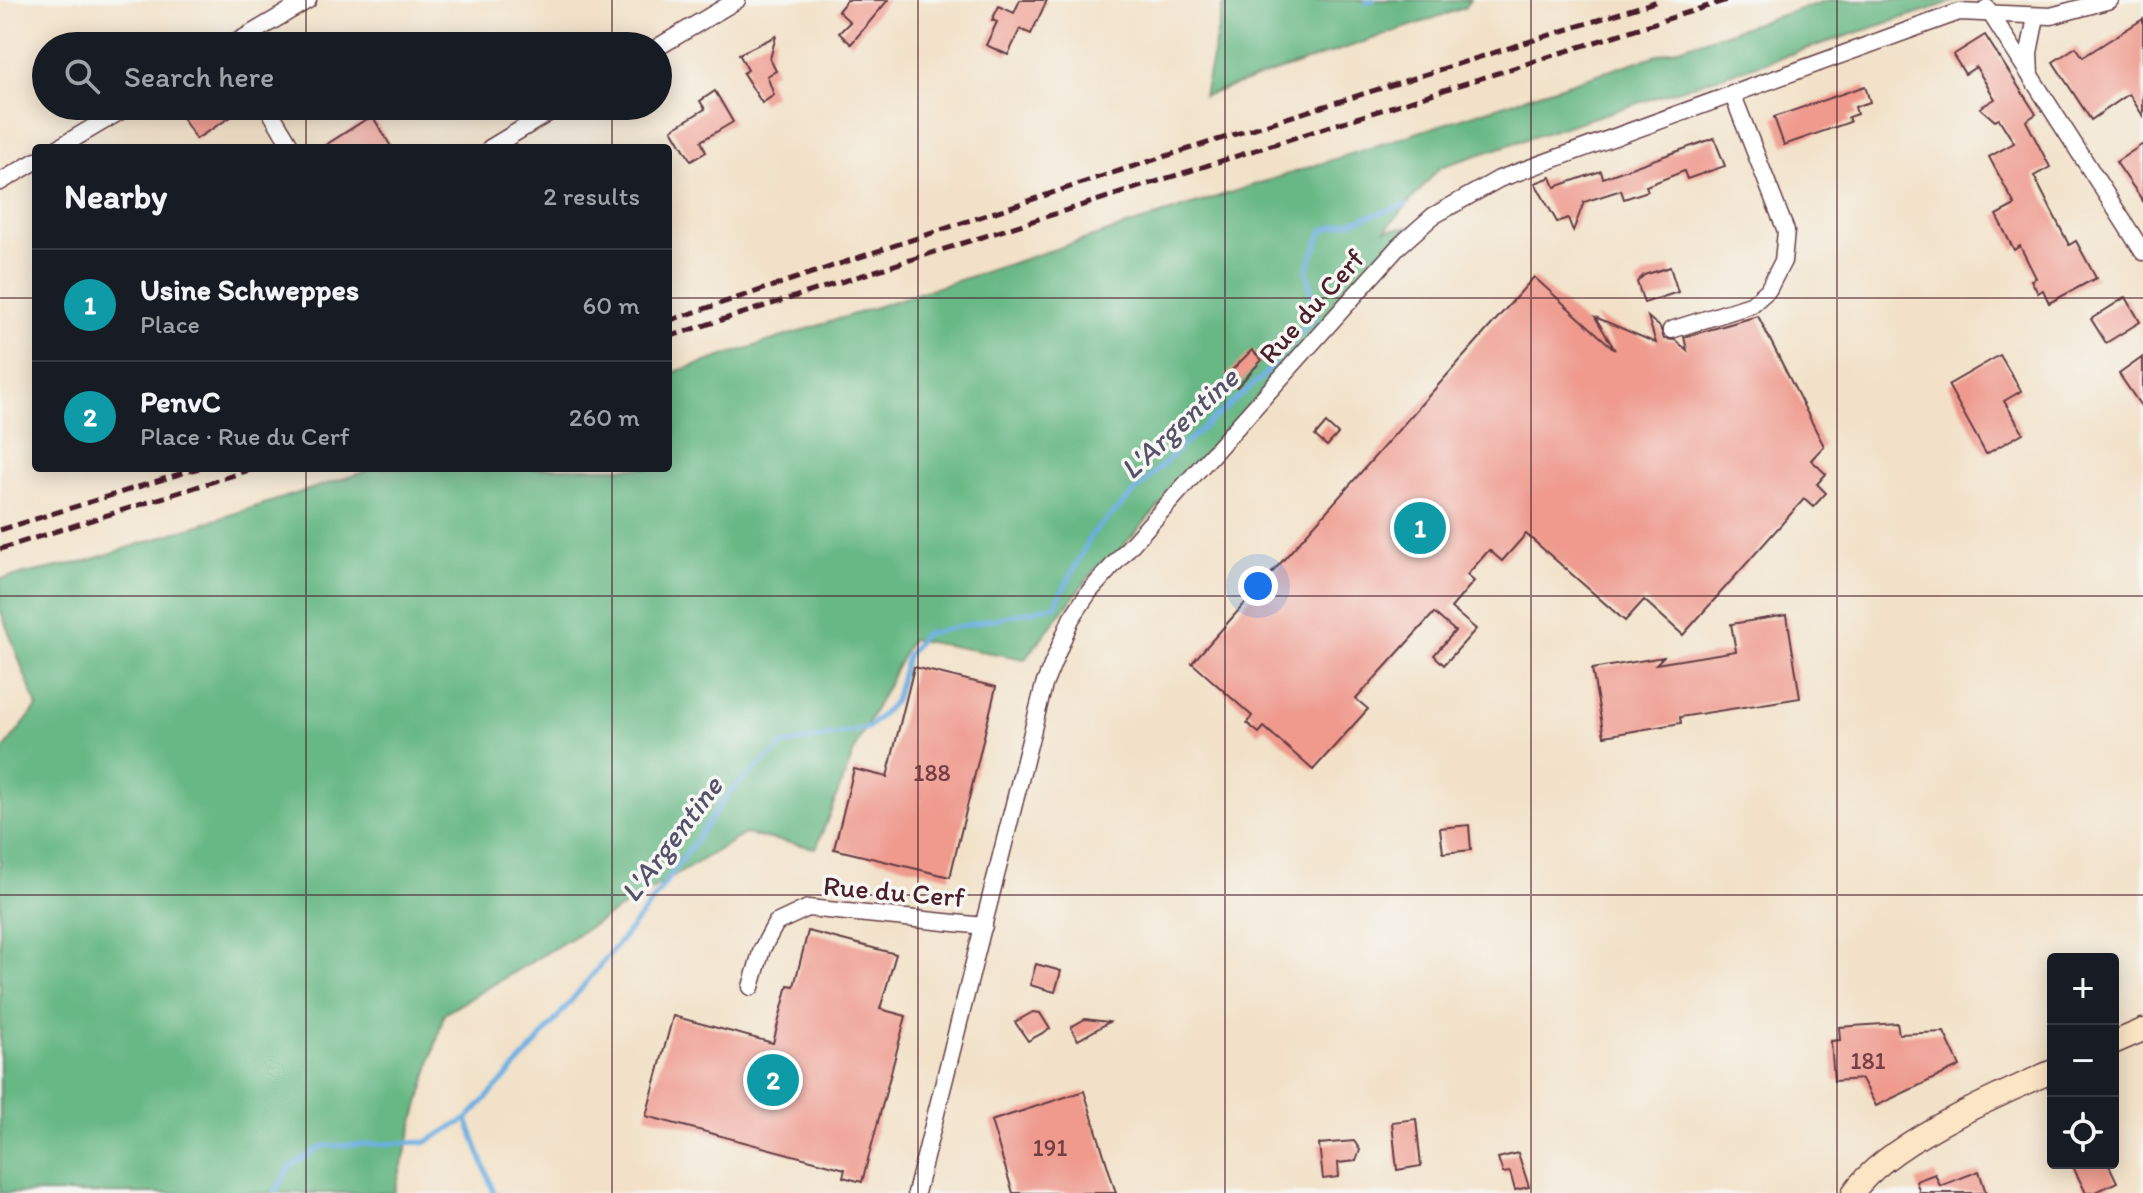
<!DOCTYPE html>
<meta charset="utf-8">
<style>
body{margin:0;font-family:Itim,sans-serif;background:#20242c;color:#f1f3f6}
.controls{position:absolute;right:24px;bottom:24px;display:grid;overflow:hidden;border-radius:8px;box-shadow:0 4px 20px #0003}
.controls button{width:72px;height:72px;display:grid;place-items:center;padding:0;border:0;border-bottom:2px solid #363941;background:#171b24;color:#f1f3f6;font:40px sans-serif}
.you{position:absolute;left:1258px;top:586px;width:28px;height:28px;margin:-20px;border:6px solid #fff;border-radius:50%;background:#1a73e8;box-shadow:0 0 0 12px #1a73e833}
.badge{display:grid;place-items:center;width:52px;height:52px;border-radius:50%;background:#c8321e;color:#fff;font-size:26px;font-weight:700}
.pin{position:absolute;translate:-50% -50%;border:4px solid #fff;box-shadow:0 2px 8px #0006}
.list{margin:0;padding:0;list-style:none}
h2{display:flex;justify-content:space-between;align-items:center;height:104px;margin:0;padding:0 32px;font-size:34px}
h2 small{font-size:26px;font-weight:400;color:#9ea1a6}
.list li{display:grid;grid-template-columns:52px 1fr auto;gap:24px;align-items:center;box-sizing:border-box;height:112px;padding:0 32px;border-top:2px solid #363941}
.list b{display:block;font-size:30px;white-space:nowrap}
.list p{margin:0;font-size:26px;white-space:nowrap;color:#9ea1a6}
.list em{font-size:26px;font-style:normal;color:#9ea1a6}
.icon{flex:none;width:44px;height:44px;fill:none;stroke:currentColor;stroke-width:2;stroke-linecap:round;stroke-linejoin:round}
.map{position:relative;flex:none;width:2143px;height:1193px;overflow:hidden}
.search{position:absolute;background:#171b24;box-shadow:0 4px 20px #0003;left:32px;top:32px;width:640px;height:88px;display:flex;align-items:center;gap:20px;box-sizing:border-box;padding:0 28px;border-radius:44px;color:#9ea1a6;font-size:30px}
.panel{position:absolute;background:#171b24;box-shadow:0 4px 20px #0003;left:32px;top:144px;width:640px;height:328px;border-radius:8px}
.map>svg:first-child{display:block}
.forest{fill:#68b885;stroke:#596c58;stroke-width:2}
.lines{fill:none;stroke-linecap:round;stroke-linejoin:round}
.stream{stroke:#6cade0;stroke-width:5}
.building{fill:#ef9a8d}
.minor-casing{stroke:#633c43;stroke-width:19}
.secondary-casing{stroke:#633c43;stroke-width:25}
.minor{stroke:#fff;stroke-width:16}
.secondary{stroke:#fce5c4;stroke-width:22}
.rail{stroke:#4a1f2b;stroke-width:5;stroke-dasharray:12 6;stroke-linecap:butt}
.grid{fill:none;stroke:#4a1f2b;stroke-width:2;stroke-opacity:0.55}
.labels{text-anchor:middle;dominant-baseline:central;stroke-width:7;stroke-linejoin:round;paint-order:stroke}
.number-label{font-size:24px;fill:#733e44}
.street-label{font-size:28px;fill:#4a1f2b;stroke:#f6f6f2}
.water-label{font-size:30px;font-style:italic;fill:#56516a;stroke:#f6f6f2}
</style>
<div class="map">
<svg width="2143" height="1193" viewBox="0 0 2143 1193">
<rect width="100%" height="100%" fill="#f6f6f2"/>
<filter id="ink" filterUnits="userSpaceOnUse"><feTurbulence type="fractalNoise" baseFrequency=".0125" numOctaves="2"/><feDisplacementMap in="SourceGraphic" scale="16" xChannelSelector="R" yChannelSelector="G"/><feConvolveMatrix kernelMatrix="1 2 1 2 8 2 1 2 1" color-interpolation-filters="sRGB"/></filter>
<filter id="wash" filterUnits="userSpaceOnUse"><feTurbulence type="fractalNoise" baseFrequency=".006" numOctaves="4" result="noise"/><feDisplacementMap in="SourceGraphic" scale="32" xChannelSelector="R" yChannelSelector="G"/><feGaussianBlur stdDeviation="1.8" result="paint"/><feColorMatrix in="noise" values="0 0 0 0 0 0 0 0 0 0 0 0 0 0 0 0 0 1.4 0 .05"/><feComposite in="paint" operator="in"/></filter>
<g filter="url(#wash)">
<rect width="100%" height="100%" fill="#f2e1c8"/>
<g class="forest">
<polygon points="1224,0 1470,0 1464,8 1204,96"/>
<polygon points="1828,0 1958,0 1440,167 1385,230 1409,227 1108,563 1097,567 1025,659 911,639 858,742 816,848 745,834 444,1014 394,1193 0,1193 0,754 37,707 0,609 0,579 87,561 376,468 668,468 668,374"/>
</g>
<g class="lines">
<g class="stream">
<polyline points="1366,3 1373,0"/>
<polyline points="467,1119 494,1193"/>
<polyline points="274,1193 291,1166 323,1146 426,1142 467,1119 525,1057 649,906 730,792 783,745 868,728 895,701 907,656 924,634 1055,606 1092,534 1184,444 1262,377 1316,316 1307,270 1323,230 1406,205"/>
</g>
</g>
<g id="blocks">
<g class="building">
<polygon points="847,0 888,0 851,44 839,33 850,22 838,11"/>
<polygon points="1020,0 1047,0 1031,34 1020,29 1008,55 986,45 997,22 992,20 999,6 1014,13"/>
<polygon points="2143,19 2143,116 2129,94 2091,120 2053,62 2076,47 2083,57"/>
<polygon points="1985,35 2036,114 2026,121 2050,167 2034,176 2069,245 2076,241 2096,278 2049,303 2043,290 2038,293 2031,280 2036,278 2020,246 2014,250 1996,215 2015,205 1989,157 2014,143 1999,119 1995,121 1980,108 1995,99 1976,67 1965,74 1953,55"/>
<polygon points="776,36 770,59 776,71 767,76 774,95 762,103 743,73 748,70 739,54"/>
<polygon points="1865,86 1870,102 1855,107 1857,114 1848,117 1850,122 1784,145 1774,117"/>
<polygon points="715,91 733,122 701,141 706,152 691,161 672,129 705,109 700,101"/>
<polygon points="192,106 248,106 196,139 180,114"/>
<polygon points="373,117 392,148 321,148 365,120"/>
<polygon points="1714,138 1725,166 1687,179 1684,171 1646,186 1648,191 1624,199 1621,190 1584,202 1573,231 1568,218 1557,222 1535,183 1551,177 1555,187 1601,171 1603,178"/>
<polygon points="2143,144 2143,201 2116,162"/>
<polygon points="1670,267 1678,292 1644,303 1637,282 1644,275"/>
<polygon points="1534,277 1615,350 1595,317 1656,343 1648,317 1660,327 1664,339 1675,340 1687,350 1684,337 1758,316 1824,446 1811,460 1826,474 1817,484 1826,493 1813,507 1804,499 1683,635 1644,600 1625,621 1526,534 1502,561 1489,550 1467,575 1474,581 1451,608 1476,629 1444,665 1434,655 1455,631 1434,613 1356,699 1368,709 1313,770 1264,727 1259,733 1247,723 1252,716 1192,663"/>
<polygon points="2126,297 2140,322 2106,343 2091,319"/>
<polygon points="1252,350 1262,360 1237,387 1226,376"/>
<polygon points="2000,355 2021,391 2004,401 2023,433 1986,454 1948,385"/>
<polygon points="2143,357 2143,409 2119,374"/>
<polygon points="1326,423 1338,434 1327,446 1315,436"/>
<polygon points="1787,615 1800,698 1680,717 1681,723 1604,736 1592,669 1663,657 1656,664 1736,651 1731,624"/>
<polygon points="914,667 996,687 950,877 834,849 854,769 887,777"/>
<polygon points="1469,825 1471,850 1443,853 1440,828"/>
<polygon points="808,931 896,954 880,1009 906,1016 862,1182 843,1177 845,1169 646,1116 673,1016 773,1043 788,985 794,986"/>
<polygon points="1036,964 1061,971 1055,992 1030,985"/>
<polygon points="1033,1012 1040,1013 1050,1029 1028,1041 1015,1022"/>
<polygon points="1085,1019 1109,1022 1078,1040 1071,1027"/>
<polygon points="1897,1023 1899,1034 1944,1032 1960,1066 1876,1106 1862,1079 1834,1081 1831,1041 1840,1040 1839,1027"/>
<polygon points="1084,1091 1116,1193 1013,1193 991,1121"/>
<polygon points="1416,1119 1421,1166 1397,1170 1392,1122"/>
<polygon points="1354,1141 1360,1150 1356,1161 1338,1163 1339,1177 1323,1179 1319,1144"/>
<polygon points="1518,1153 1529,1187 1515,1190 1510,1172 1503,1173 1498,1158"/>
<polygon points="2082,1163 2108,1163 2117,1182 2094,1193 2086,1193 2073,1167"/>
<polygon points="1979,1171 1986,1193 1920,1193 1916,1181 1935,1174 1940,1186"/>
</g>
</g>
</g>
<g filter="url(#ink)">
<use href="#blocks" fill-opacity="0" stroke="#633c43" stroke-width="2"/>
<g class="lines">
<g class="minor-casing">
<g id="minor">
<polyline points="1987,8 2143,252"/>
<polyline points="230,46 308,0"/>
<polyline points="658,47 737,0"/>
<polyline points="2030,75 2029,53 2036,17"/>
<polyline points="267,106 292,148"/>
<polyline points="58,148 129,106"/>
<polyline points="490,148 560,106"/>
<polyline points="0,182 36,161"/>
<polyline points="1671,330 1751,305 1768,290 1783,261 1786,231 1732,93"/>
<polyline points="751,987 762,949 776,923 808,908 984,926"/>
<polyline points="916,1193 1044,685 1071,619 1089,592 1399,246 1433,216 1499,179 1959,12 2051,16 2110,0"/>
</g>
</g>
<g class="secondary-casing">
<g id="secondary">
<polyline points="2113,1043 2143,1030"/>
<path d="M1853 1193C1888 1142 1997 1096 2053 1071"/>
</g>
</g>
<use href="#minor" class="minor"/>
<use href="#secondary" class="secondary"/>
<g class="rail">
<polyline points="668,321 1106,175 1661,0"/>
<polyline points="668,337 1727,0"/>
<polyline points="0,530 199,468"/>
<polyline points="0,549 256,468"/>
</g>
</g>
</g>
<path class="grid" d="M306 0V46M612 0V46M918 0V1193M1225 0V1193M1531 0V1193M1837 0V1193M306 106V148M612 106V148M0 298H36M668 298H2143M306 468V1193M612 468V1193M0 596H2143M0 895H2143"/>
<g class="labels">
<g class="number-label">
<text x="932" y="772">188</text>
<text x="1868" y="1060">181</text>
<text x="1050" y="1147">191</text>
</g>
<g class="street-label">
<text transform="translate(1311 306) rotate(-48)">Rue du Cerf</text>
<text transform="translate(894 891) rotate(5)">Rue du Cerf</text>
</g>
<g class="water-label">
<text transform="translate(1179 423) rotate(-43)">L'Argentine</text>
<text transform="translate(671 839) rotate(-53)">L'Argentine</text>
</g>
</g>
</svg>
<div class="controls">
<button>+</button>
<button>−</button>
<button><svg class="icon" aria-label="locate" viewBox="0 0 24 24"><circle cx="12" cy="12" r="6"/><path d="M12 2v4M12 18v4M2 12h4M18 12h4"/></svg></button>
</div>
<div class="you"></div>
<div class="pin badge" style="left:1420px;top:528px;background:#0f9aa8">1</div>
<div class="pin badge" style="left:773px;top:1080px;background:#0f9aa8">2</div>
<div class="search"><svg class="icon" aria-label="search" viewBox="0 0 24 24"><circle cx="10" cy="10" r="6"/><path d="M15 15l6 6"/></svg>Search here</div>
<section class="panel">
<h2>Nearby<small>2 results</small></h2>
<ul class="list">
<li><span class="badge" style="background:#0f9aa8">1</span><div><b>Usine Schweppes</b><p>Place</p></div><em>60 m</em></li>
<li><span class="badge" style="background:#0f9aa8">2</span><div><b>PenvC</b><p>Place · Rue du Cerf</p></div><em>260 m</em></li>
</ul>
</section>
</div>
